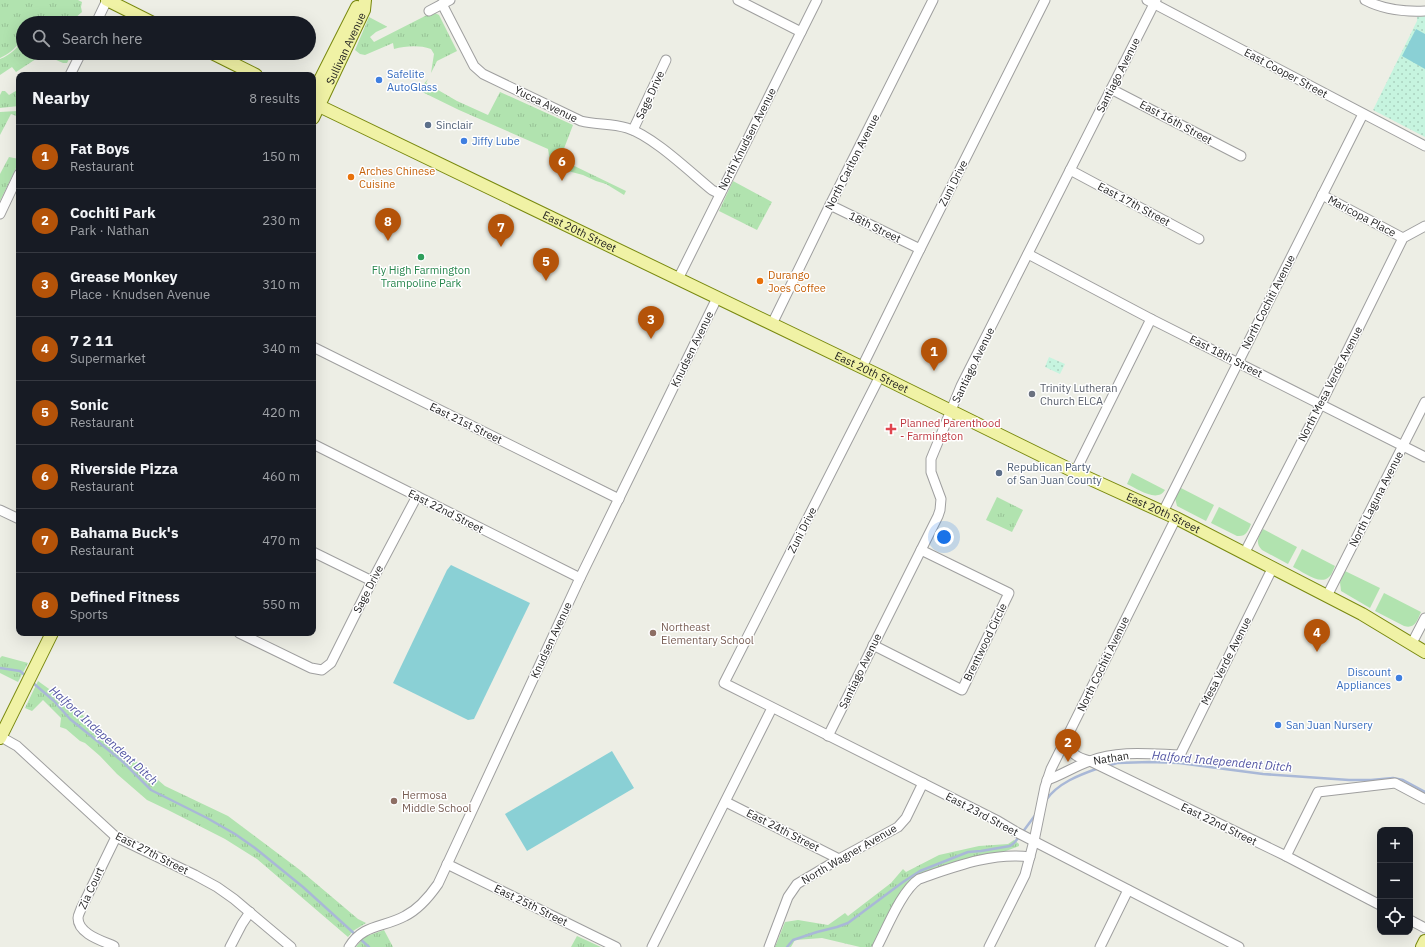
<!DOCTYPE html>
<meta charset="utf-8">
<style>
body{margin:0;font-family:"IBM Plex Sans",sans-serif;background:#242831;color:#f1f3f6}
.controls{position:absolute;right:12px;bottom:12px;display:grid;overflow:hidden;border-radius:8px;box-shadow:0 4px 16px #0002}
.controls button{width:36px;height:36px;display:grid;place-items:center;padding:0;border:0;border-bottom:1px solid #363941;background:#171b24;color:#f1f3f6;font:20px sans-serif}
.you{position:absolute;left:944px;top:537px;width:14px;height:14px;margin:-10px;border:3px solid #fff;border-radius:50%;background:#1a73e8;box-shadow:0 0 0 6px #1a73e833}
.badge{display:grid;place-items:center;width:26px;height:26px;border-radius:50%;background:#b45309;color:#fff;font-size:13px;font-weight:700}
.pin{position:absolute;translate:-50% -33px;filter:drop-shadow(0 1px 2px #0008)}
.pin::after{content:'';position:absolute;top:21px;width:14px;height:12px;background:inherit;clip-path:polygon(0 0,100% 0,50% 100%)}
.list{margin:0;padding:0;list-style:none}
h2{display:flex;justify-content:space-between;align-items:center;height:52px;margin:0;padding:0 16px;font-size:17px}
h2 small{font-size:13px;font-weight:400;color:#9ea1a6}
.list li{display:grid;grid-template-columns:26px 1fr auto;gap:12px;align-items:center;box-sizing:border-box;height:64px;padding:0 16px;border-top:1px solid #363941}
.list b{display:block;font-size:15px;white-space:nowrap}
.list p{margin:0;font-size:13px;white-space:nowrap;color:#9ea1a6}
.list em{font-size:13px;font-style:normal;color:#9ea1a6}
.icon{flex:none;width:22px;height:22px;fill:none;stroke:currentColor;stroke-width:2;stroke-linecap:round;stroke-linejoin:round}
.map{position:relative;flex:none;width:1425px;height:947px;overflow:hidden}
.search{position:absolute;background:#171b24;box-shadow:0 4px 16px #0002;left:16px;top:16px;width:300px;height:44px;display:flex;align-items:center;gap:10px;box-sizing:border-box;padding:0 14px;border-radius:22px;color:#9ea1a6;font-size:15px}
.panel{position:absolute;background:#171b24;box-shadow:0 4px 16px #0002;left:16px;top:72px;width:300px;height:564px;border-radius:8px}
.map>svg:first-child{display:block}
.grass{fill:url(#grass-tufts)}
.park{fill:url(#park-dots)}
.garden{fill:#b1e3af}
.pitch{fill:#8ad0d5}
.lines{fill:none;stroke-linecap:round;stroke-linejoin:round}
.stream{stroke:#a9b8d7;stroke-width:2.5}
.minor-casing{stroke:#9f9f9f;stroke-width:11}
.major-casing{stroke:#79890f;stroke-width:14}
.minor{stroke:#fff;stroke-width:9}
.major{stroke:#f0f2a5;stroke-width:12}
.shop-dot{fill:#3f7fe0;stroke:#fff;stroke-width:1.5}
.service-dot{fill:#5c6f8a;stroke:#fff;stroke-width:1.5}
.food-dot{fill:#e8710a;stroke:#fff;stroke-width:1.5}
.leisure-dot{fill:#2e9e5b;stroke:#fff;stroke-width:1.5}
.worship-dot{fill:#6b7280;stroke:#fff;stroke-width:1.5}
.health-dot{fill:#e0444e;stroke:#fff;stroke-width:1.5}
.education-dot{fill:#8d6e63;stroke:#fff;stroke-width:1.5}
.labels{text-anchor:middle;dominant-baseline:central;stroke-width:3;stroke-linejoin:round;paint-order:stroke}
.street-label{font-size:11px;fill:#1e1e1e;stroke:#fff}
.shop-label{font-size:11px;fill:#366cbe;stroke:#fff;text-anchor:start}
.service-label{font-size:11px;fill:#4e5e75;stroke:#fff;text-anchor:start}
.food-label{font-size:11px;fill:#c56008;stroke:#fff;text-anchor:start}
.leisure-label{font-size:11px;fill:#27864d;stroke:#fff}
.worship-label{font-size:11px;fill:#5b616d;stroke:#fff;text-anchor:start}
.health-label{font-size:11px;fill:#be3a42;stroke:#fff;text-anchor:start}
.education-label{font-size:11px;fill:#785e54;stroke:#fff;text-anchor:start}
.water-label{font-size:12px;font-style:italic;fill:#5457a4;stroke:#fff}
</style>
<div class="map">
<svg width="1425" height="947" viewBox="0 0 1425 947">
<defs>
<pattern id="grass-tufts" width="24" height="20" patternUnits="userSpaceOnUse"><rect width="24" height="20" fill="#b1e3af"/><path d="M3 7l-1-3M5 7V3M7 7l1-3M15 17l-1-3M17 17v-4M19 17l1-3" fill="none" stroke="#98c296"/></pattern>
<pattern id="park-dots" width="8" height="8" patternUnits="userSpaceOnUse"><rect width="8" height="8" fill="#c6f4df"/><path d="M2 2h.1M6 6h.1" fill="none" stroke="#aad1bf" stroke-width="1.8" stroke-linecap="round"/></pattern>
</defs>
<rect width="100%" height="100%" fill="#edeee5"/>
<g class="grass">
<path d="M0 0H78L82 2 81 7 82 12 74 19 64 23H23C23 27 24 32 23 36 20 45 9 54 0 58Z"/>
<path d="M431 13H435L439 15 457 51 437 61 431 73 434 54 431 49C419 45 406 46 394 49L393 43 365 55 360 54 355 50 369 17 386 26 387 27 376 32 370 37 374 42Z"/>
<path d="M23 39V53H72L67 63H63L45 55 39 57 16 72 12 67 0 75V59C10 55 17 49 23 39Z"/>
<polygon points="428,79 426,83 457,101 488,115 500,92 573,125 560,159 626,191 624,195 606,184 596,181 583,175 564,170 550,161 548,149 459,110 412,87 421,87"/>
<polygon points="19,89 19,106 0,108 0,95 2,91 5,91 9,95"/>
<polygon points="17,111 19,112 19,117 11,114 0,135 0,112"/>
<polygon points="9,157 19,159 19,162 0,201 0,174"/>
<polygon points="733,181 772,202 757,230 719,211"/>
<polygon points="997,497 1023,510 1012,532 986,520"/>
<polygon points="2,656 28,663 18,682 0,673 0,658"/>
<polygon points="38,681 70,704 165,786 228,816 300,870 358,919 366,923 353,931 348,937 257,859 225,839 168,810 147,800 117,774 100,756 85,743 80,741 66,729 60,727 61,718 43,700 32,711 25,708"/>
<polygon points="1014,840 1019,844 1019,846 998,854 976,856 918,876 906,885 882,931 871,947 860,947 822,938 795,940 791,947 775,947 785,922 798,920 828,925 845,913 848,916 891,883 903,869 906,872 939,855 979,846 1008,844"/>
<polygon points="384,930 393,947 356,947 364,937"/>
<polygon points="577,936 601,947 571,947"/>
</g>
<g class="park">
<polygon points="1425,16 1425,137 1373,110 1417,21 1417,17"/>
<polygon points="1049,357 1065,364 1060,374 1045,367"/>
</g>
<g class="garden">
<path d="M1132 473 1165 490C1157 503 1138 489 1127 484Z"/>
<polygon points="1179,487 1214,505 1206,521 1177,506 1175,498"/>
<path d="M1219 507 1251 524C1248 531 1246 537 1237 536L1211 523Z"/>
<path d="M1263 529 1297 547 1288 564 1262 550C1255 543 1258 537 1263 529Z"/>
<path d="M1302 549 1335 566C1333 570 1332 575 1329 577 1320 586 1302 571 1293 567Z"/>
<polygon points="1345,571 1380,588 1370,608 1341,591 1340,582"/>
<path d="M1384 593 1421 612C1417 621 1415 629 1404 626L1375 611Z"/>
</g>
<g class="pitch">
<polygon points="1416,29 1425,34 1425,69 1402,56"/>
<polygon points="451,565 530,603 474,719 468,720 393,683 447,570"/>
<polygon points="612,751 634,788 527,851 505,814"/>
</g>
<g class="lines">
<g class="stream">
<polyline points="0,668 20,671 27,677"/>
<polyline points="32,682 54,701 70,719 122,761 151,790 207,818 235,834 255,848 303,887 369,947"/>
<polyline points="1107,766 1117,763 1150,762 1179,763 1263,774 1349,780 1371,780 1393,778 1403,780 1425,792"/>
<path d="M1046 800C1058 783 1079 775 1099 768"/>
<polyline points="1022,833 1036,814"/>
<polyline points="787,947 793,940 817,932 837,927 848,923 903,882 920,871 968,852 981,851 1010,846 1014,843 1019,837"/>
</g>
<g class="minor-casing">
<g id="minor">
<polyline points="738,0 801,32"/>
<polyline points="1147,0 1425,146"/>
<path d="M1365 0C1384 10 1404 12 1425 11"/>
<path d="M442 4 474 66 483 74 581 121C596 125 611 123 627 128 653 136 690 172 712 190L720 194"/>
<polyline points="429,11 450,0"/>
<polyline points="96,23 107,0"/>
<polyline points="70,75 81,53"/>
<polyline points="1111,89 1241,156"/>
<polyline points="633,130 666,60"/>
<polyline points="1070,170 1199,239"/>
<polyline points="1322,195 1403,238"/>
<polyline points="830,205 920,249"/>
<polyline points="0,214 19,174"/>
<polyline points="1028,254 1151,319 1425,457"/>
<polyline points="678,279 817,0"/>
<polyline points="772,324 830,205 933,0"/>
<polyline points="313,347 619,499"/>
<polyline points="862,367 920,249 1045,0"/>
<polyline points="880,376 724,683 998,821 1018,833 1239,947"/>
<polyline points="313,444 580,578"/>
<polyline points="1075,472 1151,319"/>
<polyline points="0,510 19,519"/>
<polyline points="1163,512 1363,114"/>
<polyline points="313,552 372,581"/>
<polyline points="1245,552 1321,404 1403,238 1425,226"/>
<polyline points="1327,596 1425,402"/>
<polyline points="239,633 311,668 322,670 331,663 372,581 417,496"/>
<polyline points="1412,643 1425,618"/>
<polyline points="873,645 962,690 1009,593 921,550"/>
<polyline points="828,736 938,516 940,510 941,499 931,472 931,459 961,386 1156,0"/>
<polyline points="1,737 17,746 116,837 195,875 217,887 234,899 291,947"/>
<path d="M1066 739C1071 754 1075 757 1090 761L1286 856 1380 905"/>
<path d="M1047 780C1062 775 1075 766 1090 761 1118 750 1150 754 1180 755L1273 567"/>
<polyline points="726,802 839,859"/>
<polyline points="1286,856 1318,792 1395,783 1425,799"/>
<polyline points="447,864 616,947"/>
<polyline points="1410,920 1425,928"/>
<path d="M114 946C103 941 78 934 78 918 78 915 80 912 81 909L116 837"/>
<polyline points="230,947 242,924 250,912"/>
<path d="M349 947C363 924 383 928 405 916 419 909 429 897 438 884L580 578 717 298"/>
<polyline points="652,947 772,708"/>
<polyline points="769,947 788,897 797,884 839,859 898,827 906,818 923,783"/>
<path d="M877 947C887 928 902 890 919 879 954 867 992 852 1030 857"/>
<polyline points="989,947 1025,875 1034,841 1045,787 1051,769 1176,518"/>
<polyline points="1100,947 1128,890"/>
</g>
</g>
<g class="major-casing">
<g id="major">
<polyline points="107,0 153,23"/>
<polyline points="212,53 256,75"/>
<polyline points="313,94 357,7"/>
<path id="s1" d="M313 103 880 376 1075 472 1176 518 1362 614 1425 652"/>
<path id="s2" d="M313 118 364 10 365 0"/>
<polyline points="0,738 52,633"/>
<polyline points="1422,947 1425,941"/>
</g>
</g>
<use href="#minor" class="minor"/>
<use href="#major" class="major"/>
</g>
<g class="shop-dot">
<circle cx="379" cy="80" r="4"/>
<circle cx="464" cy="141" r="4"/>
<circle cx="1399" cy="678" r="4"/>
<circle cx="1278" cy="725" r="4"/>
</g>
<g class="service-dot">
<circle cx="428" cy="125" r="4"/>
<circle cx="999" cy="473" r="4"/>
</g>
<g class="food-dot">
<circle cx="351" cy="177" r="4"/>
<circle cx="760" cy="281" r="4"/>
</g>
<circle class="leisure-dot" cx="421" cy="257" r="4"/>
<circle class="worship-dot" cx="1032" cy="394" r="4"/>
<path class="health-dot" d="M889 423h4v4h4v4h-4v4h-4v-4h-4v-4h4z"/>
<g class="education-dot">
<circle cx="653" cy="633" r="4"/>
<circle cx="394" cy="801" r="4"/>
</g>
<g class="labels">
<g class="street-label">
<text stroke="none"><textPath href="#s2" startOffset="77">Sullivan Avenue</textPath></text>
<text transform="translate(1286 73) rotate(28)">East Cooper Street</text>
<text transform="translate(1118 75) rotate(-63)">Santiago Avenue</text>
<text transform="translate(650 95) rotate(-65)">Sage Drive</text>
<text transform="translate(546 104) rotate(26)">Yucca Avenue</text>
<text transform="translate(1176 122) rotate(28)">East 16th Street</text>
<text transform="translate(747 139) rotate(-63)">North Knudsen Avenue</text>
<text transform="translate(852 162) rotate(-63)">North Carlton Avenue</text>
<text transform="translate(953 183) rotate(-63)">Zuni Drive</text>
<text transform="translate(1134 204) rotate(28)">East 17th Street</text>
<text transform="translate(1362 216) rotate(28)">Maricopa Place</text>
<text transform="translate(875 227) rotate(26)">18th Street</text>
<text stroke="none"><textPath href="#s1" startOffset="296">East 20th Street</textPath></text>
<text transform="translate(1268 302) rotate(-63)">North Cochiti Avenue</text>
<text transform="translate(692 349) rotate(-64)">Knudsen Avenue</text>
<text transform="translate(1226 356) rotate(27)">East 18th Street</text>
<text transform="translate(973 365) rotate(-64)">Santiago Avenue</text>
<text stroke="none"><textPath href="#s1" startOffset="620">East 20th Street</textPath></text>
<text transform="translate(1330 384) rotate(-63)">North Mesa Verde Avenue</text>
<text transform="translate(466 423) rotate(26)">East 21st Street</text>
<text transform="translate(1376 499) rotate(-63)">North Laguna Avenue</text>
<text transform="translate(446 511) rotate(27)">East 22nd Street</text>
<text stroke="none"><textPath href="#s1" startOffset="944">East 20th Street</textPath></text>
<text transform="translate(802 530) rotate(-63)">Zuni Drive</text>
<text transform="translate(368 589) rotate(-63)">Sage Drive</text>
<text transform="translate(551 640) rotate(-65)">Knudsen Avenue</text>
<text transform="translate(985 642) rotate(-64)">Brentwood Circle</text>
<text transform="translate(1226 661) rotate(-63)">Mesa Verde Avenue</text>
<text transform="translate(1103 664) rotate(-64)">North Cochiti Avenue</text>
<text transform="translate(860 671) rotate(-64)">Santiago Avenue</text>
<text transform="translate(1111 758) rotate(-9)">Nathan</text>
<text transform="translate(982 814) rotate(28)">East 23rd Street</text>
<text transform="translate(1219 824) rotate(26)">East 22nd Street</text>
<text transform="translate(783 830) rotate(27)">East 24th Street</text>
<text transform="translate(152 853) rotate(27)">East 27th Street</text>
<text transform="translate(849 854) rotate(-30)">North Wagner Avenue</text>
<text transform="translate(91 888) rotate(-65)">Zia Court</text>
<text transform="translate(531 905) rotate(26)">East 25th Street</text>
</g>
<g class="shop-label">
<text x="387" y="74">Safelite<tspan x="387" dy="13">AutoGlass</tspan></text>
<text x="472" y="141">Jiffy Lube</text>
<text x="1391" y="672" text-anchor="end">Discount<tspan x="1391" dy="13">Appliances</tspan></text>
<text x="1286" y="725">San Juan Nursery</text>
</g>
<g class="service-label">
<text x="436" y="125">Sinclair</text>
<text x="1007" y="467">Republican Party<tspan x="1007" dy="13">of San Juan County</tspan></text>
</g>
<g class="food-label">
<text x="359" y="171">Arches Chinese<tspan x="359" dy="13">Cuisine</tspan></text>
<text x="768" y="275">Durango<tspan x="768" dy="13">Joes Coffee</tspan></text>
</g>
<g class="leisure-label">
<text x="421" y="270">Fly High Farmington<tspan x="421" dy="13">Trampoline Park</tspan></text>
</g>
<g class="worship-label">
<text x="1040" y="388">Trinity Lutheran<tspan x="1040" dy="13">Church ELCA</tspan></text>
</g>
<g class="health-label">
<text x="900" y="423">Planned Parenthood<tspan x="900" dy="13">- Farmington</tspan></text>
</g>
<g class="education-label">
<text x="661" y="627">Northeast<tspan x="661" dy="13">Elementary School</tspan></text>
<text x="402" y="795">Hermosa<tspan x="402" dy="13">Middle School</tspan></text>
</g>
<g class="water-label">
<text transform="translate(104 735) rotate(42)">Halford Independent Ditch</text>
<text transform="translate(1222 761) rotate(5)">Halford Independent Ditch</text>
</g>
</g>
</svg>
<div class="controls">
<button>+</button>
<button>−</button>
<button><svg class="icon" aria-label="locate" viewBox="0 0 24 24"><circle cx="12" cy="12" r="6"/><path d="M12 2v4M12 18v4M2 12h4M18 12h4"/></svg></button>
</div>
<div class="you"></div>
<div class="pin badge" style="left:934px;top:371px">1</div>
<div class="pin badge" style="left:1068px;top:762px">2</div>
<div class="pin badge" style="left:651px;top:339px">3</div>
<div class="pin badge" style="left:1317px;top:652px">4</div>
<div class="pin badge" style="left:546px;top:281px">5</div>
<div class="pin badge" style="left:562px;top:181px">6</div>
<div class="pin badge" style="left:501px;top:247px">7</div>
<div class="pin badge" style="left:388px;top:241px">8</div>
<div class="search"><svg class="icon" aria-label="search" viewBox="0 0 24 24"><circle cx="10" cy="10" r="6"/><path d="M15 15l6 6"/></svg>Search here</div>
<section class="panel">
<h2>Nearby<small>8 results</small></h2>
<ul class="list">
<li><span class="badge">1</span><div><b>Fat Boys</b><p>Restaurant</p></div><em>150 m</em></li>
<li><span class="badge">2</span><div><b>Cochiti Park</b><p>Park · Nathan</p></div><em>230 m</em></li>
<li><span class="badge">3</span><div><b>Grease Monkey</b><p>Place · Knudsen Avenue</p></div><em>310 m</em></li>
<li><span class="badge">4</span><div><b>7 2 11</b><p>Supermarket</p></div><em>340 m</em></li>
<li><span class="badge">5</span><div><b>Sonic</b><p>Restaurant</p></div><em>420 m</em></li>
<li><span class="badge">6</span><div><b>Riverside Pizza</b><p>Restaurant</p></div><em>460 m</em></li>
<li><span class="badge">7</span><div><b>Bahama Buck's</b><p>Restaurant</p></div><em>470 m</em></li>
<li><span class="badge">8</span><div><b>Defined Fitness</b><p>Sports</p></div><em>550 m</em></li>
</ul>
</section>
</div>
